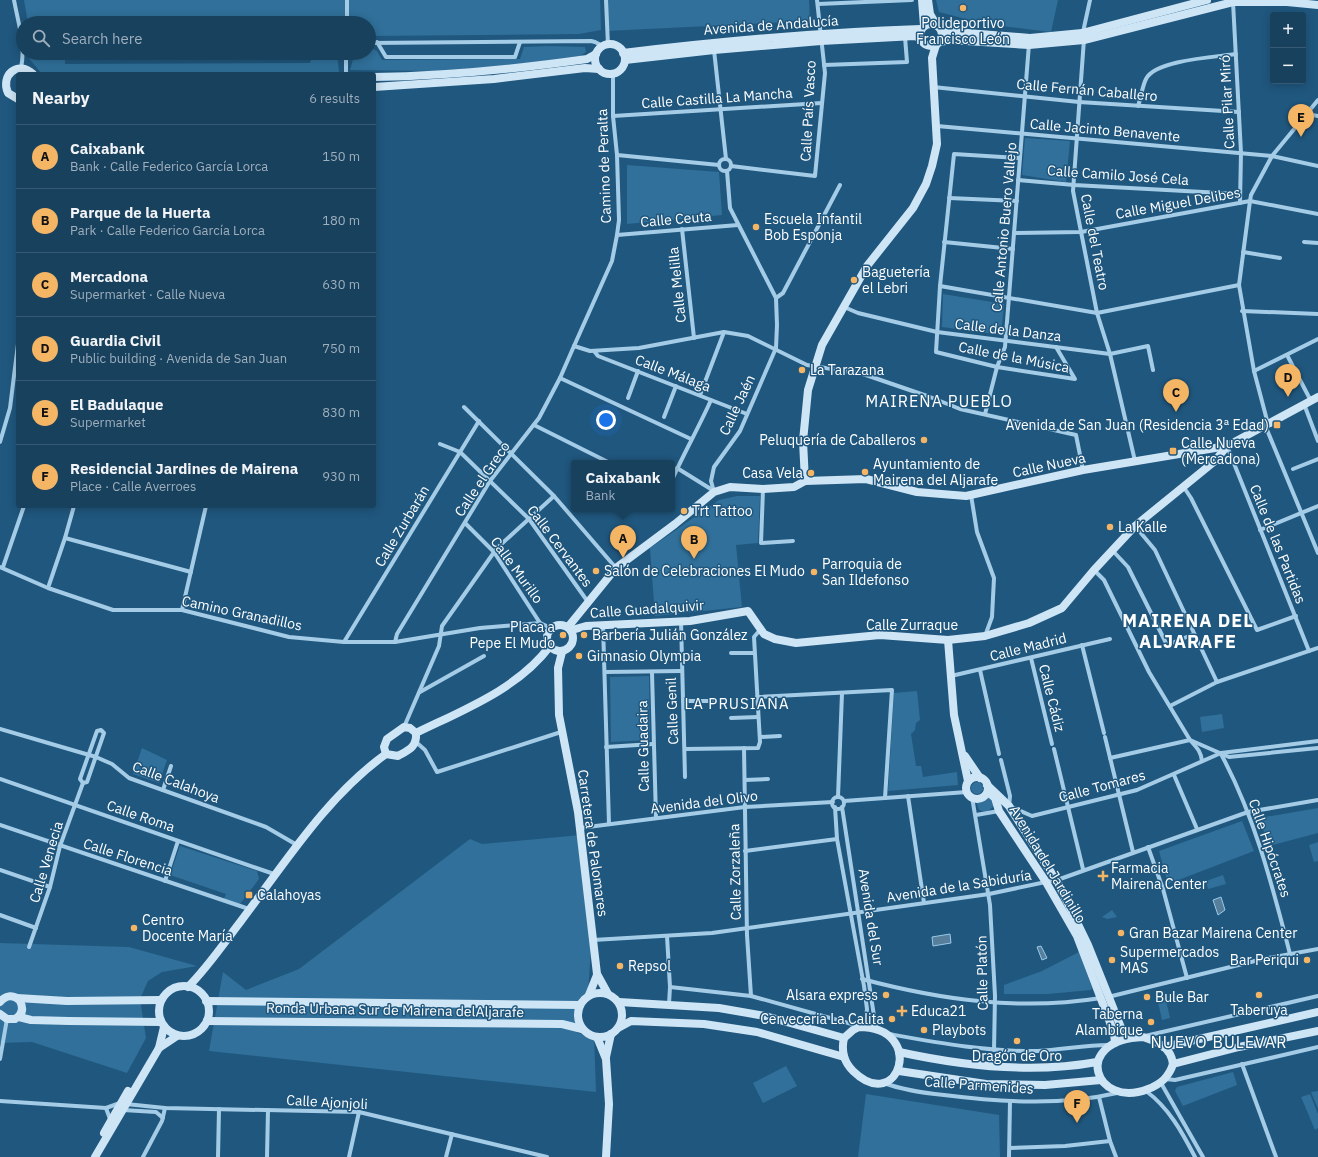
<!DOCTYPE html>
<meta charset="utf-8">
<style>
body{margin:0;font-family:"IBM Plex Sans",sans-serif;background:#254c67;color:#f1f3f6}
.controls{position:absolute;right:12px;top:12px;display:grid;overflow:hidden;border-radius:4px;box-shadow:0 2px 10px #0003}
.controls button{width:36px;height:36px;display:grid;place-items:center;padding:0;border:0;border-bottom:1px solid #365a73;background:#18415e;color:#f1f3f6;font:20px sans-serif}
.you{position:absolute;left:606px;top:420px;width:14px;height:14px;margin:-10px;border:3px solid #fff;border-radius:50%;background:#1a73e8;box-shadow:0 0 0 6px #1a73e833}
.badge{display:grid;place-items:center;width:26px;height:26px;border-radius:50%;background:#f4b565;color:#111;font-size:13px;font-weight:700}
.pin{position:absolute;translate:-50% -33px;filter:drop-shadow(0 1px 2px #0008)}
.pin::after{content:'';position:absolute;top:21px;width:14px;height:12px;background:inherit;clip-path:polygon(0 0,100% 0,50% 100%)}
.popup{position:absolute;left:571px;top:460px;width:104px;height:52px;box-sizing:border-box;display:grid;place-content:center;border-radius:4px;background:#18415e;filter:drop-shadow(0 1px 3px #0005);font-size:13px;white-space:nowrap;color:#9fafbc}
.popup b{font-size:15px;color:#f1f3f6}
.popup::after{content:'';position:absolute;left:50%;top:100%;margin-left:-8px;border:8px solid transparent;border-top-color:#18415e}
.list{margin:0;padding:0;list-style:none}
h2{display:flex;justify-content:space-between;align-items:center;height:52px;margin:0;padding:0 16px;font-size:17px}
h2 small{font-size:13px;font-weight:400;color:#9fafbc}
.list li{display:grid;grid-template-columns:26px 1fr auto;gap:12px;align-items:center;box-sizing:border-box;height:64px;padding:0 16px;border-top:1px solid #365a73}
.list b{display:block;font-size:15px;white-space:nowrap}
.list p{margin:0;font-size:13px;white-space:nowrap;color:#9fafbc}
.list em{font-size:13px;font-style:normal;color:#9fafbc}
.icon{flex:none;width:22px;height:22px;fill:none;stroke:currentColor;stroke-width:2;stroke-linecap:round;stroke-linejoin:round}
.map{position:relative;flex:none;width:1318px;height:1157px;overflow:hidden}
.search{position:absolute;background:#18415e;box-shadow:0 2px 10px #0003;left:16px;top:16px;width:360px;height:44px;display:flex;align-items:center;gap:10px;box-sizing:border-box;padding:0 14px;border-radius:22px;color:#9fafbc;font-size:15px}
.panel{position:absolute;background:#18415e;box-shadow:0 2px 10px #0003;left:16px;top:72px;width:360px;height:436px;border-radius:4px}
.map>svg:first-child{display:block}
.green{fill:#30709a}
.water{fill:#577f9b;stroke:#98c9e8}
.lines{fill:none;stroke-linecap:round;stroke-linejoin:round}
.street{stroke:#a4cce7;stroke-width:4}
.secondary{stroke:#cee5f6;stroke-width:8}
.poi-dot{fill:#f4b565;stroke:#20577e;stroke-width:1.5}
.labels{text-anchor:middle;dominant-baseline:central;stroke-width:3;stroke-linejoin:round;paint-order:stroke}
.poi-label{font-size:14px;fill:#fff;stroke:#20577e;text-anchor:start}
.street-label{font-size:14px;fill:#fff;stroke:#20577e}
.neighbourhood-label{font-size:15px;letter-spacing:1px;fill:#fff;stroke:#20577e}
.quarter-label{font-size:16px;letter-spacing:1px;fill:#fff;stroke:#20577e}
.district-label{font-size:18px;font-weight:bold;letter-spacing:1px;fill:#fff;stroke:#20577e}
</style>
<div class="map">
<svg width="1318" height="1157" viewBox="0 0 1318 1157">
<rect width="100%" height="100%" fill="#20577e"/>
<g class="green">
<polygon points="24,0 600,0 601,30 579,34 369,36 369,23 28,23"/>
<polygon points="606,0 809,0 810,21 607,31"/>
<polygon points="936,0 1058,0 1051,32 985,24 939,12"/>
<polygon points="548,46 585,47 586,52 580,56 512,65 434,71 350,70 355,53 369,53 369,47 377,51 382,60 520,59 524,47"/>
<polygon points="30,53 63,53 65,55 65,64 310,63 314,53 337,53 339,73 42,74 28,57"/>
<polygon points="1025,138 1070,141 1066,182 1022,175"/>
<polygon points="627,165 719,172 722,215 627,224"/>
<polygon points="943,294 1004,304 1001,335 942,327"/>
<polygon points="737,496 760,496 758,543 736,545 742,607 655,616 650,548 719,500"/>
<polygon points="649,676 650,740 611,742 610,677"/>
<polygon points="917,691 920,720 916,723 915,730 911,734 916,766 921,766 923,777 957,772 958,785 888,791 894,693"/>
<polygon points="1222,714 1224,728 1202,732 1200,717"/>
<polygon points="142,748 167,760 159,783 133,774"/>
<circle cx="977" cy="788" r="6"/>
<path d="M989 796 994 805C990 811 986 813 979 810L976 801 985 800Z"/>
<polygon points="1318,808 1318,833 1269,846 1259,818"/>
<polygon points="1242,821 1254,851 1168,884 1159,851"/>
<polygon points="581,835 592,933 588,993 577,1033 594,1035 596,1092 209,1051 223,972 246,990 299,969 470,839 482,844"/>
<polygon points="1318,842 1318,861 1314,862 1309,845"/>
<polygon points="180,846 257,871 259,879 240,904 224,899 226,894 170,875"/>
<polygon points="1223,875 1226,884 1208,889 1206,881"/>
<polygon points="1112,910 1117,917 1107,919 1102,917"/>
<polygon points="0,943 129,947 197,966 162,972 148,981 140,999 146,1038 127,1073 32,1042 0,1043"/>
<polygon points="1079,952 1092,988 1091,990 1048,994 1004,994 1004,985 1042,971"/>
<polygon points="1166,1000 1170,1018 1162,1020 1158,1002"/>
<polygon points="786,1066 797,1086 763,1103 753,1083"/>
<polygon points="1233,1072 1237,1085 1183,1106 1175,1091 1177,1087"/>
<polygon points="1318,1091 1318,1109 1311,1092"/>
<polygon points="866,1094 999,1115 1000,1157 858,1157"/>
<polygon points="1310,1094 1318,1114 1318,1128 1315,1130 1301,1097"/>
</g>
<g class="water">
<polygon points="1221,897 1225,910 1218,915 1213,900"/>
<polygon points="950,934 951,943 933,946 932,937"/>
<polygon points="1041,946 1047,958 1042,960 1037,947"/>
</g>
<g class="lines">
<g class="street">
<path d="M14 0C18 22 26 46 21 68"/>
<polyline points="347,0 347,23"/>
<polyline points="606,0 608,45"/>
<polyline points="1233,2 1241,153 1240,203"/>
<polyline points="818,4 912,0"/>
<polyline points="1083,32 1090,0"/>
<polyline points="1084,39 1073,191 1097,313 1110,354 1135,461"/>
<polyline points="377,42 386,57 515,57 520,42"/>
<polyline points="369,43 591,41 595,42 603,46"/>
<polyline points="714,50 726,159"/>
<polyline points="69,53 70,57 308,57 310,53"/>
<polyline points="346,53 346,74"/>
<polyline points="824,65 907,62 905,37"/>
<polyline points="933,87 1079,102 1239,112"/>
<path d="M1138 106C1141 98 1142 87 1146 79 1155 60 1216 57 1236 54"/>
<polyline points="1307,114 1318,116"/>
<polyline points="613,116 822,103"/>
<polyline points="937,126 1272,156 1318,166"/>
<polyline points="617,155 719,165"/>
<polyline points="1020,158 954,154 940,286 936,352 997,367 1075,379 1056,347"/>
<circle cx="725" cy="165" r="6"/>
<polyline points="731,166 815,176 825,73 817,0"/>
<polyline points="1018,180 1074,185 1240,194"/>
<polyline points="949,198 1017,201"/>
<polyline points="682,229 694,338"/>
<polyline points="1014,233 1081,232 1250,201 1318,214"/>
<polyline points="617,235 738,225"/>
<polyline points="944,242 1013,249"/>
<polyline points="1304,242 1318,243"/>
<polyline points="1243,252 1280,258"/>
<polyline points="940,286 1097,313 1239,285"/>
<polyline points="776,298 783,293 840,185"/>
<polyline points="844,307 858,313 937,332 1110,354 1148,346 1153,370"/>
<polyline points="1242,311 1318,314"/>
<polyline points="574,346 612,261 617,235 619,220 617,155 613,116 613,74"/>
<polyline points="594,351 598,356 747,414"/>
<polyline points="1287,355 1311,401"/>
<polyline points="1254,371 1318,339"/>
<polyline points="560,378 691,439"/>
<polyline points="700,395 724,332"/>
<polyline points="628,398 638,371"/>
<polyline points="1304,404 1318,441"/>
<polyline points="464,407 554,496 616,568"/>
<polyline points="985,414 997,367 1005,347 1029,44"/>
<polyline points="664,417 676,386"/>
<polyline points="1268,424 1254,371 1239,285 1250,201 1251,195 1272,156 1318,100"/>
<polyline points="534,425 610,463"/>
<polyline points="1265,425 1318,553"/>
<polyline points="0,442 10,408 18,344"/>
<polyline points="440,444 460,452 529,519 588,602"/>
<polyline points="1227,446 1309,651"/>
<polyline points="677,468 714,491"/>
<polyline points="1293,469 1318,459"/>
<path d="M672 480C684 453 699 427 711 400"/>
<polyline points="1183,486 1191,498 1257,630 1296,616"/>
<polyline points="763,489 761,543 793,541"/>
<polyline points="714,492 711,481 714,467 740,431 776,348 777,325 776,298 730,208 727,171"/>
<polyline points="971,495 977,532 994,578 992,617 985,636"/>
<polyline points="465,523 494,552 540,623 551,628"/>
<polyline points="1135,526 1155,550 1217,682"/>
<polyline points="1260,530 1318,506"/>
<polyline points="65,538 191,572"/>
<polyline points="1112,550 1128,567 1167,645 1194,634"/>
<polyline points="0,567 48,588 113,610 182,610 289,637 344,642 395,642 480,628 540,623"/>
<polyline points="3,567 24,506"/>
<polyline points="1094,570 1104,580 1149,672 1190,740 1229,757 1318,748"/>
<polyline points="49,585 65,538 74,506"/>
<polyline points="182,610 206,506"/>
<polyline points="681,621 685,777"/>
<polyline points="603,625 609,824"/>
<polyline points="344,642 479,421"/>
<polyline points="395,642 397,634 490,481 539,418 560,378 574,346 590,351 639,348 724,332 748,336 807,365 863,374 930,397 960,409 1076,435 1083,470"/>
<polyline points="1082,645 1104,733"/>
<polyline points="731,653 754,653"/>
<polyline points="1031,658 1052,744"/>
<polyline points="980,670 999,754"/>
<polyline points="605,672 681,671"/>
<polyline points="652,673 656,818"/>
<polyline points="951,676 1110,639"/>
<polyline points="420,692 484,656"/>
<polyline points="757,697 892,690 885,798"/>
<polyline points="683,701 712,701"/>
<polyline points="1170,706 1217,682 1318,648"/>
<polyline points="731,718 758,717"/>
<polyline points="404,727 439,646 442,626 497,548 554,496"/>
<polyline points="0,729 96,757 112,764 129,778 266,827 297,845"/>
<polygon points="101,730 104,733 87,782 83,783 80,779 97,731"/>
<polyline points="760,737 780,736"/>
<polyline points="1105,737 1133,852"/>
<polyline points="416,742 425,750 437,772 561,732"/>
<polyline points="606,747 653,744"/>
<polyline points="744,748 747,935 751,996"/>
<polyline points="685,749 758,748 760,742 754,637 760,630"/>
<polyline points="1054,749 1083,869"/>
<path d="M1221 754C1255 817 1272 885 1290 954"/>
<path d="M1110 758 1190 740C1196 747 1201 751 1202 761"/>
<polyline points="1001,760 1010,796 1009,806 1032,816 1137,790 1221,753 1318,741"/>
<polyline points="1174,775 1197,829"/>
<polyline points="0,779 274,874"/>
<polyline points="745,780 768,779"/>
<polyline points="163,790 171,766"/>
<polyline points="908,796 924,903"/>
<polyline points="838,797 842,693"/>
<polyline points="972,797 990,905 995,996 994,1050"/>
<circle cx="838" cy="803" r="6"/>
<polyline points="844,801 967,792"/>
<polyline points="835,807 837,839 864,986 867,1009 865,1027"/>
<polyline points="842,807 876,1029"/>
<polyline points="976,815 999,811"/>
<polyline points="0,825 249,909"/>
<polyline points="580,828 745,807 833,802"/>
<polyline points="1148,847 1163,889 1187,978"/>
<polyline points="745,851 837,839"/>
<polyline points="0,870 50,887"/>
<polyline points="165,881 178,841"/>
<polyline points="0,915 36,928"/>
<polyline points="667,936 670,987"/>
<polyline points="593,940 712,933 989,894 1060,879 1248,812 1318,800"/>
<polyline points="29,947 50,887 60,846 83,783"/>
<path d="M862 979C941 1000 1020 1011 1101 998"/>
<polyline points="1108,997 1263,959 1318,949"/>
<polyline points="669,1004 670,987 751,996 852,1024 859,1027"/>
<path d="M889 1034C939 1043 987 1052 1038 1051 1061 1050 1085 1045 1108 1045"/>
<polyline points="1145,1036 1318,996"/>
<polyline points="0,1059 7,1019"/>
<polyline points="1242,1064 1276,1157"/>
<polyline points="1165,1079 1175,1080 1318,1047"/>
<path d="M884 1083C903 1090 924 1093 944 1095 1000 1102 1061 1106 1117 1093"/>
<polyline points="1161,1083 1203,1157"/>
<path d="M1146 1091C1169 1108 1182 1132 1195 1157"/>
<polyline points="1099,1097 1110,1141 1116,1157"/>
<polyline points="0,1101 106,1108 120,1103"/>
<polyline points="126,1104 165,1108 359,1112 547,1157"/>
<polyline points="106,1108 110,1119"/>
<polyline points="123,1110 156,1112 163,1118"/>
<polyline points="1010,1148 1065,1146 1110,1141"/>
<polyline points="143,1157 162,1121 165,1108"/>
<polyline points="218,1157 219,1109"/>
<polyline points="267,1157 268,1110"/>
<polyline points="349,1157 359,1112"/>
<polyline points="446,1157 452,1134"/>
<polyline points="1009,1157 1010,1101"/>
</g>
<g class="secondary">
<polyline points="922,0 924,26"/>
<polyline points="928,0 930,14 936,24"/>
<circle cx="931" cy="35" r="11"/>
<polyline points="942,31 1030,38 1082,33 1207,0"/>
<polyline points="940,42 950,40 1029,45 1084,40 1233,2 1287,2 1318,5"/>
<circle cx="610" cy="59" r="15"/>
<path d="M623 53C723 41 821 32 921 29"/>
<polyline points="625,60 714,50 821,41 915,36 921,39"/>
<path d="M374 77C446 76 516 69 587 59L596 54"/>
<polyline points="374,87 494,79 585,68 599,69"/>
<path d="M18 99 8 93C0 75 18 60 33 74"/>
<polyline points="805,481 803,441 808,390 822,345 867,266 913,208 926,184 932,166 937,144 932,58 936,45"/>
<circle cx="560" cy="638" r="13"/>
<polyline points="568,627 616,568 675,524 714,492 730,487 763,489 794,487 805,481 866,479 917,492 966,496 1083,470 1227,446 1318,397"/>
<polyline points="572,630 586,626 690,621 748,611 764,634 775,639 796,643 880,635 948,640 985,636 1029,623 1062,608 1094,570 1135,526 1215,461 1227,446"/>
<polyline points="948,640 954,715 968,781"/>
<polyline points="562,652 558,668 559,715 578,812 597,974 608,994"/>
<path d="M404 727 410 728 416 733C417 747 409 750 398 756L386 754 384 747 387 739Z"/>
<path d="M416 733C463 710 518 689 550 646"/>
<polyline points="965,756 980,778"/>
<circle cx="977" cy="788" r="11"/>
<polyline points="987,785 1009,806 1059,885 1088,945 1122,1030 1130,1038"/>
<polyline points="989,793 995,798 999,811 1046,882 1077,936 1114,1033 1115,1043"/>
<circle cx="184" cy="1011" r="25"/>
<path d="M188 987C208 967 224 943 241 921 285 863 327 796 386 754"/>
<circle cx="600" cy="1015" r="22"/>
<polyline points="589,995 597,975"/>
<polyline points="17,998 67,1001 161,1000"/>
<polyline points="206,1001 580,1005"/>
<path d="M0 1002C6 995 14 994 20 1001 24 1009 22 1015 15 1019H7L0 1014"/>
<polyline points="619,1002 719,1008 765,1016 844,1038"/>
<polyline points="19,1017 31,1020 69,1021 161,1022"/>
<polyline points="207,1021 562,1024 582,1029"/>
<path d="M859 1027C927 1027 899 1116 853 1071 844 1062 841 1051 844 1038L853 1030Z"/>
<polyline points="618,1028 631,1021 704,1024 757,1032 844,1057"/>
<polyline points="597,1037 606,1059 609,1104 606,1157"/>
<path d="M1143 1037C1158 1042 1171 1047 1173 1064 1169 1077 1161 1084 1148 1089 1095 1110 1070 1040 1143 1037Z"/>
<polyline points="1164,1047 1318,1012"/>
<polyline points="159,1048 177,1036"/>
<path d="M899 1052C963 1066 1032 1074 1097 1062"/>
<polyline points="606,1057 611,1034"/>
<polyline points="1173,1064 1239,1047 1318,1031"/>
<polyline points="899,1071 986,1084 1045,1085 1101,1080"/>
<polyline points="104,1133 128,1091"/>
<polyline points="95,1157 159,1048 164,1027"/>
</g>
</g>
<g class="poi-dot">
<circle cx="963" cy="8" r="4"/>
<circle cx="756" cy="227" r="4"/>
<circle cx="854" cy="280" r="4"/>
<circle cx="802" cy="370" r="4"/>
<rect x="1273" y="421" width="8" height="8" rx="2"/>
<circle cx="924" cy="440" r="4"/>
<rect x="1169" y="447" width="8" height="8" rx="2"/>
<circle cx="865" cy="472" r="4"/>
<circle cx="811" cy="473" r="4"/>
<circle cx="684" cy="511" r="4"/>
<circle cx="1110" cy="527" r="4"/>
<circle cx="596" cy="571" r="4"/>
<circle cx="814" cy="572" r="4"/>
<circle cx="563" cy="635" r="4"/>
<circle cx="584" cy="635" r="4"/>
<circle cx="579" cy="656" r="4"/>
<path d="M1101 870h4v4h4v4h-4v4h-4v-4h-4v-4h4z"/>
<rect x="245" y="891" width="8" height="8" rx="2"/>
<circle cx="134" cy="928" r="4"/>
<circle cx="1121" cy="933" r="4"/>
<circle cx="1112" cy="960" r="4"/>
<circle cx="1307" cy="960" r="4"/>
<circle cx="620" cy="966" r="4"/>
<circle cx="886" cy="995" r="4"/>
<circle cx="1259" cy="995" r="4"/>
<circle cx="1147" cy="997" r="4"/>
<path d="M900 1005h4v4h4v4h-4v4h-4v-4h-4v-4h4z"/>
<circle cx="892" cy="1019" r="4"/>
<circle cx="1151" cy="1022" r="4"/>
<circle cx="924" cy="1030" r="4"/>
<circle cx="1017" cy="1041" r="4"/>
</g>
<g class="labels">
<g class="poi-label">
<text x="963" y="23" text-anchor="middle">Polideportivo<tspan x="963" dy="16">Francisco León</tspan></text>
<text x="764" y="219">Escuela Infantil<tspan x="764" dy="16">Bob Esponja</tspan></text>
<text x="862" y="272">Baguetería<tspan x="862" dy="16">el Lebri</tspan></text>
<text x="810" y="370">La Tarazana</text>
<text x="1269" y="425" text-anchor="end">Avenida de San Juan (Residencia 3ª Edad)</text>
<text x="916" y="440" text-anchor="end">Peluquería de Caballeros</text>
<text x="1181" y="443">Calle Nueva<tspan x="1181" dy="16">(Mercadona)</tspan></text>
<text x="873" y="464">Ayuntamiento de<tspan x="873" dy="16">Mairena del Aljarafe</tspan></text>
<text x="803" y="473" text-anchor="end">Casa Vela</text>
<text x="692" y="511">Trt Tattoo</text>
<text x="1118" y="527">La Kalle</text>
<text x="822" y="564">Parroquia de<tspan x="822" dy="16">San Ildefonso</tspan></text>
<text x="604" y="571">Salón de Celebraciones El Mudo</text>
<text x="555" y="627" text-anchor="end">Placa a<tspan x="555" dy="16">Pepe El Mudo</tspan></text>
<text x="592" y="635">Barbería Julián González</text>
<text x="587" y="656">Gimnasio Olympia</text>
<text x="1111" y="868">Farmacia<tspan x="1111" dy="16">Mairena Center</tspan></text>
<text x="257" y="895">Calahoyas</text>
<text x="142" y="920">Centro<tspan x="142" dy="16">Docente María</tspan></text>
<text x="1129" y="933">Gran Bazar Mairena Center</text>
<text x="1120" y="952">Supermercados<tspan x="1120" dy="16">MAS</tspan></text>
<text x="1299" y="960" text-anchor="end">Bar Periqui</text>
<text x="628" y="966">Repsol</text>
<text x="878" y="995" text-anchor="end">Alsara express</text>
<text x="1155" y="997">Bule Bar</text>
<text x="1259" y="1010" text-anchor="middle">Taberuya</text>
<text x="911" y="1011">Educa21</text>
<text x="1143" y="1014" text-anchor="end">Taberna<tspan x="1143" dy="16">Alambique</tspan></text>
<text x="884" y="1019" text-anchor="end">Cerveceria La Calita</text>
<text x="932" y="1030">Playbots</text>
<text x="1017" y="1056" text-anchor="middle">Dragón de Oro</text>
</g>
<g class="street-label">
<text transform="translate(771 25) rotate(-4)">Avenida de Andalucía</text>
<text transform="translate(1087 90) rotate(5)">Calle Fernán Caballero</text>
<text transform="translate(717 98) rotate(-4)">Calle Castilla La Mancha</text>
<text transform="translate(1227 102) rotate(-93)">Calle Pilar Miró</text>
<text transform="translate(808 111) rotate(-87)">Calle País Vasco</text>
<text transform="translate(1105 130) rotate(5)">Calle Jacinto Benavente</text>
<text transform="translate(604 166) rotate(-92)">Camino de Peralta</text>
<text transform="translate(1118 175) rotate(4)">Calle Camilo José Cela</text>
<text transform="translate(1178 203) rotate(-10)">Calle Miguel Delibes</text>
<text transform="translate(676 219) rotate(-5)">Calle Ceuta</text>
<text transform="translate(1004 227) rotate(-85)">Calle Antonio Buero Vallejo</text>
<text transform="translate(1095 242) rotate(79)">Calle del Teatro</text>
<text transform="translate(677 285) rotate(-96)">Calle Melilla</text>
<text transform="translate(1008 330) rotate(7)">Calle de la Danza</text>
<text transform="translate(1014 357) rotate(11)">Calle de la Música</text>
<text transform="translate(673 373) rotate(21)">Calle Málaga</text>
<text transform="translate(737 405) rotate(-65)">Calle Jaén</text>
<text transform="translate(1049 465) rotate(-12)">Calle Nueva</text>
<text transform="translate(482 479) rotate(-56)">Calle el Greco</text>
<text transform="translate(402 526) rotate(-59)">Calle Zurbarán</text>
<text transform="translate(1278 544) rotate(68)">Calle de las Partidas</text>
<text transform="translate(560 546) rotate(53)">Calle Cervantes</text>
<text transform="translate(517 570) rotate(54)">Calle Murillo</text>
<text transform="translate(647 609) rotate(-4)">Calle Guadalquivir</text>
<text transform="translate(242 613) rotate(12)">Camino Granadillos</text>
<text x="912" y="625">Calle Zurraque</text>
<text transform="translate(1028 647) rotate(-14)">Calle Madrid</text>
<text transform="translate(1052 698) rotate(76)">Calle Cádiz</text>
<text transform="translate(672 711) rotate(-92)">Calle Genil</text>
<text transform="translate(643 746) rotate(-91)">Calle Guadaira</text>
<text transform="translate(176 782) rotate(21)">Calle Calahoya</text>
<text transform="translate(1102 786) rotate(-15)">Calle Tomares</text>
<text transform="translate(704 802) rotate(-7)">Avenida del Olivo</text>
<text transform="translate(141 816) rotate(19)">Calle Roma</text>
<text transform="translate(593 843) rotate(82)">Carretera de Palomares</text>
<text transform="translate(1270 848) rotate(71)">Calle Hipócrates</text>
<text transform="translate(128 857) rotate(18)">Calle Florencia</text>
<text transform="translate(46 862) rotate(-73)">Calle Venecia</text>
<text transform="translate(1048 864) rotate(59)">Avenida del Jardinillo</text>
<text transform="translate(735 872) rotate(-91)">Calle Zorzaleña</text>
<text transform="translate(959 886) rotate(-9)">Avenida de la Sabiduría</text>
<text transform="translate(871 917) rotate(81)">Avenida del Sur</text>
<text transform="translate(982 973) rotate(-91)">Calle Platón</text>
<text transform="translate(395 1010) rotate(1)">Ronda Urbana Sur de Mairena delAljarafe</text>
<text transform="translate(979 1085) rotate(4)">Calle Parmenides</text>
<text transform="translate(327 1102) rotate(3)">Calle Ajonjoli</text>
</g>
<g class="neighbourhood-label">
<text x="737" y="703">LA PRUSIANA</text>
</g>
<g class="quarter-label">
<text x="939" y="401">MAIRENA PUEBLO</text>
<text x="1219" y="1042">NUEVO BULEVAR</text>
</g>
<g class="district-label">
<text x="1188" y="620">MAIRENA DEL<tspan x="1188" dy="21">ALJARAFE</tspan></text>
</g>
</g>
</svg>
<div class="controls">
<button>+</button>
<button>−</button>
</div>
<div class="you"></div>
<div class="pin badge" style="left:623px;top:558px">A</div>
<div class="popup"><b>Caixabank</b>Bank</div>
<div class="pin badge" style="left:694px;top:559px">B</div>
<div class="pin badge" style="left:1176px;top:412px">C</div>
<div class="pin badge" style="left:1288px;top:397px">D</div>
<div class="pin badge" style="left:1301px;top:137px">E</div>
<div class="pin badge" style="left:1077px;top:1123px">F</div>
<div class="search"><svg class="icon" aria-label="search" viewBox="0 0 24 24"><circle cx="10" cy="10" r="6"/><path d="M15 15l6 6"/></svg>Search here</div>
<section class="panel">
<h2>Nearby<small>6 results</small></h2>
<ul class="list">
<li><span class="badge">A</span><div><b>Caixabank</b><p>Bank · Calle Federico García Lorca</p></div><em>150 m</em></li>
<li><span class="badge">B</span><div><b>Parque de la Huerta</b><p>Park · Calle Federico García Lorca</p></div><em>180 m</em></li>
<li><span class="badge">C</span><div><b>Mercadona</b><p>Supermarket · Calle Nueva</p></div><em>630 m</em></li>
<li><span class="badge">D</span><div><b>Guardia Civil</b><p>Public building · Avenida de San Juan</p></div><em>750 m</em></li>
<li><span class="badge">E</span><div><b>El Badulaque</b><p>Supermarket</p></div><em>830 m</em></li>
<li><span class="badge">F</span><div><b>Residencial Jardines de Mairena</b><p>Place · Calle Averroes</p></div><em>930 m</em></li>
</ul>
</section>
</div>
